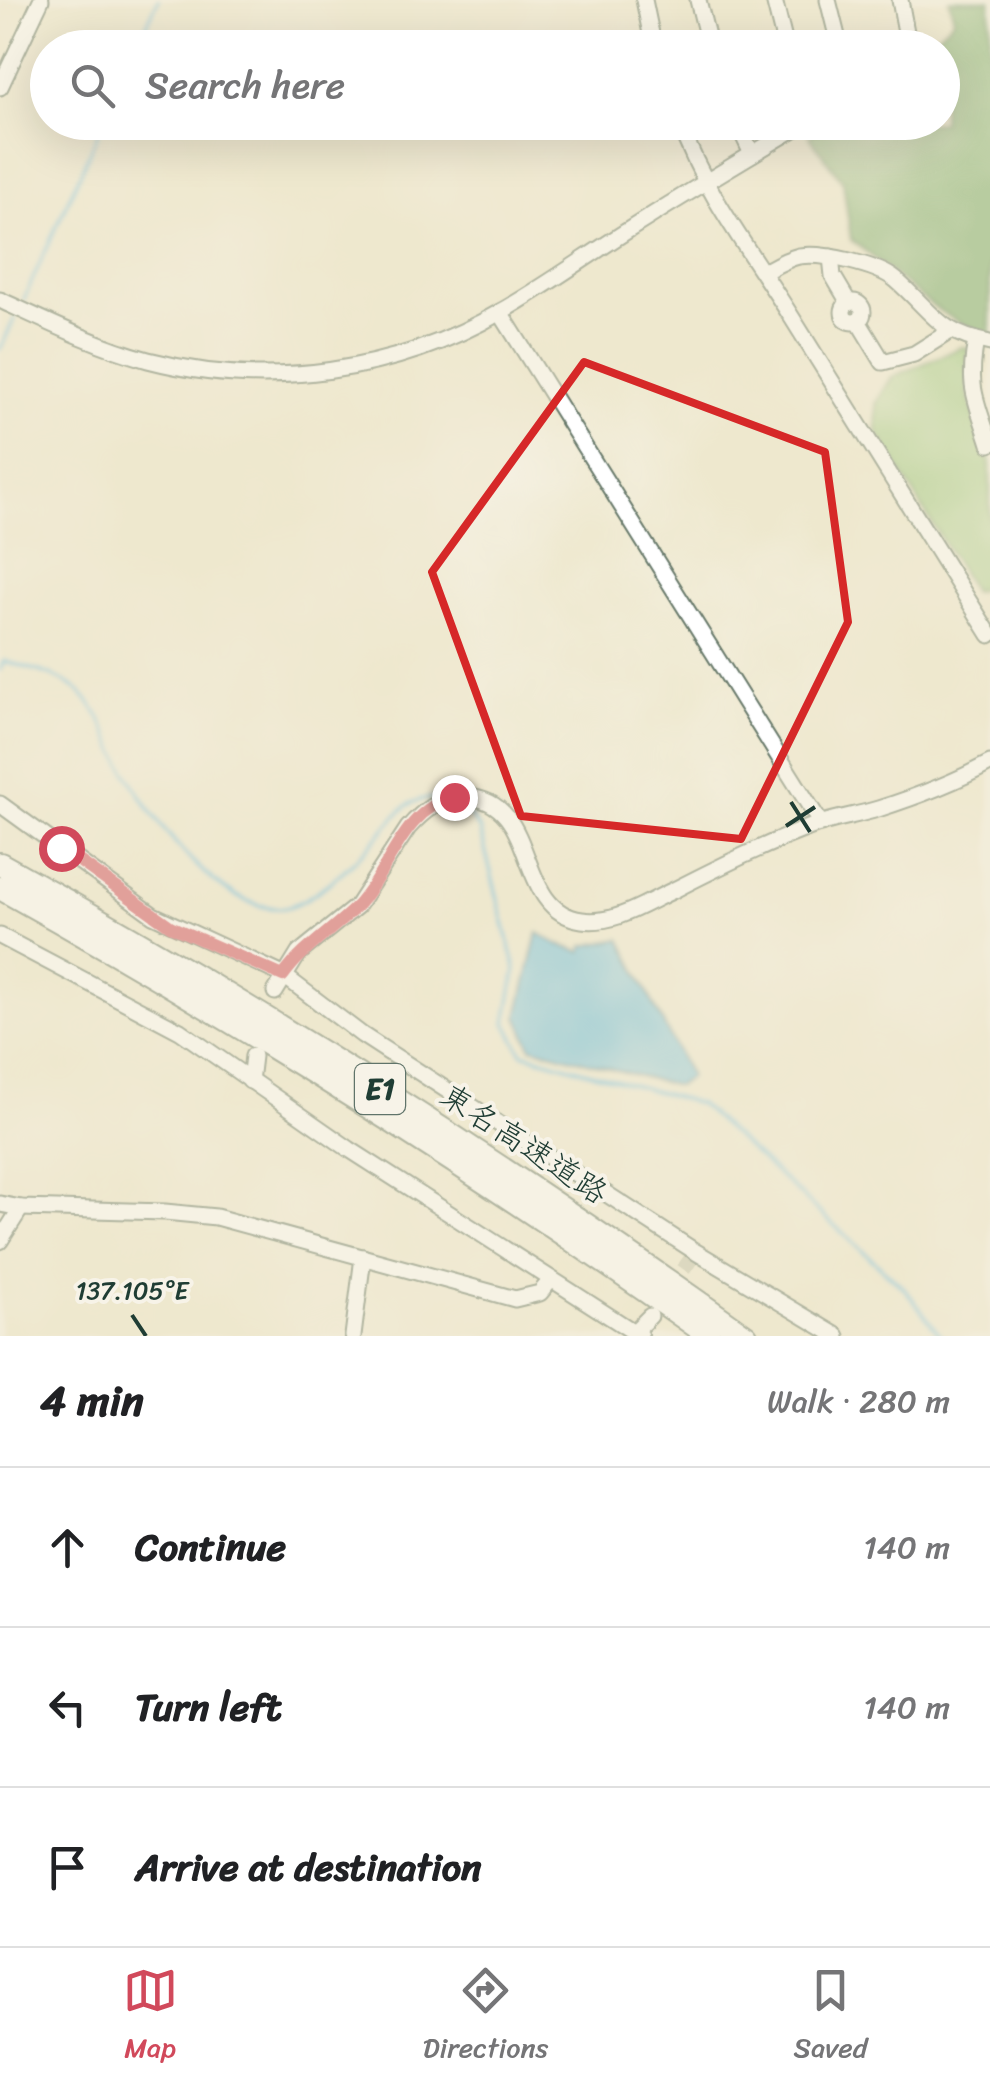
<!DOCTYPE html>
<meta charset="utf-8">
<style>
body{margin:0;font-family:Sriracha,"Klee One",sans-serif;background:#f6f6f6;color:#202124}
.stop{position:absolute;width:30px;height:30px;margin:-22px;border:8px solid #d1495b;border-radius:50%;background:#fff}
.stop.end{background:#d1495b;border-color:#fff;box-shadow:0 2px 10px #0008}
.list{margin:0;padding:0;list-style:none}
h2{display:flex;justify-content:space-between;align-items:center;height:130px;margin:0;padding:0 40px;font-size:42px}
h2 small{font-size:32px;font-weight:400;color:#757577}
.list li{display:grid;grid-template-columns:65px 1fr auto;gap:30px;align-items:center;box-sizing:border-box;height:160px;padding:0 40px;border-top:2px solid #e0e0e0}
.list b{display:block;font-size:38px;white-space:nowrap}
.list em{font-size:32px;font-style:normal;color:#757577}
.icon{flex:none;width:55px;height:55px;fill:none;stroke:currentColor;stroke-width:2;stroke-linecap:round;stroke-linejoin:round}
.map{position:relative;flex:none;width:990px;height:1336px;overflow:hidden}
.search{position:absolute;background:#fff;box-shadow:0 10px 40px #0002;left:30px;right:30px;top:30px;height:110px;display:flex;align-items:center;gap:25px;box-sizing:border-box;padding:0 35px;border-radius:55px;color:#757577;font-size:38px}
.sheet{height:610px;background:#fff}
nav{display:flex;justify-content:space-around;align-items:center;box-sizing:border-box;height:140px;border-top:2px solid #e0e0e0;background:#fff;font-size:28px;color:#757577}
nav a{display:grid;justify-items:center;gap:5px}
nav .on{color:#d1495b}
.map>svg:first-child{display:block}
.green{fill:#93c576;stroke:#598155;stroke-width:2.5}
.forest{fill:#76aa67;stroke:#4a744e;stroke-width:2.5}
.water{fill:#63bbe0;stroke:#417c8a;stroke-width:2.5}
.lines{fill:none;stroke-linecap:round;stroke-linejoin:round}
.stream{stroke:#63bbe0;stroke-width:4}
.minor-tunnel{stroke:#c5c6af;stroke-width:15;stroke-dasharray:15 8;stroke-linecap:butt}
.minor-casing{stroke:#67796a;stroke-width:19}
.highway-casing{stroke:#67796a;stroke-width:26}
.minor{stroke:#fff;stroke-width:15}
.highway{stroke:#fff;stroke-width:22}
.route{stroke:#d1495b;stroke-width:12}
.marked{fill:none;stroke:#d62828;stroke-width:8;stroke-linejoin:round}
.ticks{fill:none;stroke:#1f3d34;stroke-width:4}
.labels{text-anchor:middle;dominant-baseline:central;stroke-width:8;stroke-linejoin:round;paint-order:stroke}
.shield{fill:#f7f3e8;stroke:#60746a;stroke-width:2.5}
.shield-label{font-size:30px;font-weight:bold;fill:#1f3d34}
.street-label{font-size:32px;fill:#1f3d34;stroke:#f7f3e8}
.ticks-label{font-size:25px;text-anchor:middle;fill:#1f3d34;stroke:#f7f3e8;stroke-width:8;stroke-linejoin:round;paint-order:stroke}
</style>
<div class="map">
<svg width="990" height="1336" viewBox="0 0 990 1336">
<rect width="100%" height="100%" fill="#f7f3e8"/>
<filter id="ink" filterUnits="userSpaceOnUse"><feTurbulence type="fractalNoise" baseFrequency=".01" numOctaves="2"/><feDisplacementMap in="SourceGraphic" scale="20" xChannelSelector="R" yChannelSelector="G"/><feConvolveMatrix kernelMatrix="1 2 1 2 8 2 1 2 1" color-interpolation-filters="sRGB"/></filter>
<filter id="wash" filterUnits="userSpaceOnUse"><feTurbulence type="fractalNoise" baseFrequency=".0048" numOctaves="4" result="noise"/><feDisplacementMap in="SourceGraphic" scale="40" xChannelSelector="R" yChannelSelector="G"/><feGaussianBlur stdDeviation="2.25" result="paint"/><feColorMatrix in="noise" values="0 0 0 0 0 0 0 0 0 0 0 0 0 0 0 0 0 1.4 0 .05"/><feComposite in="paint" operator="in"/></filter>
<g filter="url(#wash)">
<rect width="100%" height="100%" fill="#eee8ce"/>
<polygon class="green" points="962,347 968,348 968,394 990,464 990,586 973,592 877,432 876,403 892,377"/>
<path class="forest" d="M949 0H990V334C941 324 892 270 851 240L843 182 809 136 827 123 942 122V48L924 47 954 19Z"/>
<polygon class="water" points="538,933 559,945 582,952 584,946 621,939 690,1077 676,1086 531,1047 518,1016"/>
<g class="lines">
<g class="stream">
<polyline points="136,48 158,0"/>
<polyline points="24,299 103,122"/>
<polyline points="0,349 15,318"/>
<path d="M0 670 4 661C28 668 62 675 81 693 105 717 113 750 130 778 158 826 218 908 279 908 306 909 358 859 376 839 386 828 395 814 407 806 416 799 425 799 436 798"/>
<polyline points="459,802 480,830 516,969 506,1023 522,1053 699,1104 904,1288 941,1336"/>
</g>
</g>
</g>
<g filter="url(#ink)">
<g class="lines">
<polyline class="minor-tunnel" points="670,1288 696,1252"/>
<g class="minor-casing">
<g id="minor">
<polyline points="644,0 654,48"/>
<polyline points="698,0 710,48"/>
<polyline points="774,0 786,48"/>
<polyline points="828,0 840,48"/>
<polyline points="900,0 909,48"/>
<polyline points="0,87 41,0"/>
<path d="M679 122C705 193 749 250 789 313 856 420 923 528 990 635"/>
<polyline points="737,122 752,154"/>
<polyline points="831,257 833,276 849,303"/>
<path d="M764 272C775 266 786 259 799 256 822 252 878 265 896 280 933 312 937 333 990 343"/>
<path d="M0 300C48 322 97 346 148 360 267 391 396 373 502 311 546 286 587 256 630 229 688 192 747 157 806 122"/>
<circle cx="853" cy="312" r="10"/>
<polyline points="500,312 821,824"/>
<polyline points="858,321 883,362 914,354 949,332"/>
<path d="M976 340C967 389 976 399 990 444"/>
<polyline points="0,804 153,915 283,975 362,1035 696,1252 837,1336"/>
<polyline points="0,936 180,1031 349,1149 640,1336"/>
<path d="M275 992 299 953 357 906 408 828C423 811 441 796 466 797 541 800 513 911 582 920 615 925 645 903 674 890 721 866 769 842 819 824 838 818 858 815 878 809 916 797 955 782 990 763"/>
<polyline points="250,1081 253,1056"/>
<polyline points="0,1204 21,1208 165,1212 216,1217 515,1299 540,1293 550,1281"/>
<polyline points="0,1241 21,1208"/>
<polyline points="634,1332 650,1316"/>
<polyline points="353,1336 363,1257"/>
</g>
</g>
<g class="highway-casing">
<g id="highway">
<path d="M0 864C258 1006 506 1165 746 1336"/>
<path d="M0 888C245 1024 482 1174 710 1336"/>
</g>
</g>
<use href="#minor" class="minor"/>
<use href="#highway" class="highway"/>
</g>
</g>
<g class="lines" filter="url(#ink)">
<path class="route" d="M61 848 170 926 283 976C304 947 332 931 357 906 390 871 402 810 454 797"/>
</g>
<path d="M0 0H990V1336H0ZM584 362 825 452 848 622 741 839 521 816 432 572Z" fill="#eee8ce" fill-opacity=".55" fill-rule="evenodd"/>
<path class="marked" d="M584 362 825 452 848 622 741 839 521 816 432 572Z"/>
<path class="ticks" d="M791 802 810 832M786 826 815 807M132 1315 146 1336"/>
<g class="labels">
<rect class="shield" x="355" y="1064" width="50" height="50" rx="8"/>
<g class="shield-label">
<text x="380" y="1089">E1</text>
</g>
<g class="street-label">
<text transform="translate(524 1144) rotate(33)">東名高速道路</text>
</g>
</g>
<g class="ticks-label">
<text x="132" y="1299">137.105°E</text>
</g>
</svg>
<div class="stop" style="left:61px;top:848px"></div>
<div class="stop end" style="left:454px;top:797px"></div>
<div class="search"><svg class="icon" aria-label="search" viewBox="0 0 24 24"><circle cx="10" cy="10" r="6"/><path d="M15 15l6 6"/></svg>Search here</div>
</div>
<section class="sheet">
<h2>4 min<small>Walk · 280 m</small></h2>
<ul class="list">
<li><svg class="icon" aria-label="ahead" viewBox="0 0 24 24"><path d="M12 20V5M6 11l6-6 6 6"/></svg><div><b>Continue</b></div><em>140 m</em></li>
<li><svg class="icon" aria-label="left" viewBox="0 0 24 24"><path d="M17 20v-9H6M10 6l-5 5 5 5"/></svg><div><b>Turn left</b></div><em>140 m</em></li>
<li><svg class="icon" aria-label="arrive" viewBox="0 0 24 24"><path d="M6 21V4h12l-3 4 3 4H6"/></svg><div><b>Arrive at destination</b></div></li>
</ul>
</section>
<nav>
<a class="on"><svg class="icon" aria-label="map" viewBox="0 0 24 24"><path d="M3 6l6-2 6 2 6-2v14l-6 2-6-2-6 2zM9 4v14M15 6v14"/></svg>Map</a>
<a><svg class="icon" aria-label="directions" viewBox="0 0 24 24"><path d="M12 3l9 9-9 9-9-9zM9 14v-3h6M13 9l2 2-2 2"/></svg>Directions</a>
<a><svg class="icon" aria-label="saved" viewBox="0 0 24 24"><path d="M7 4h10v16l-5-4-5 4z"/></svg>Saved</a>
</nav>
